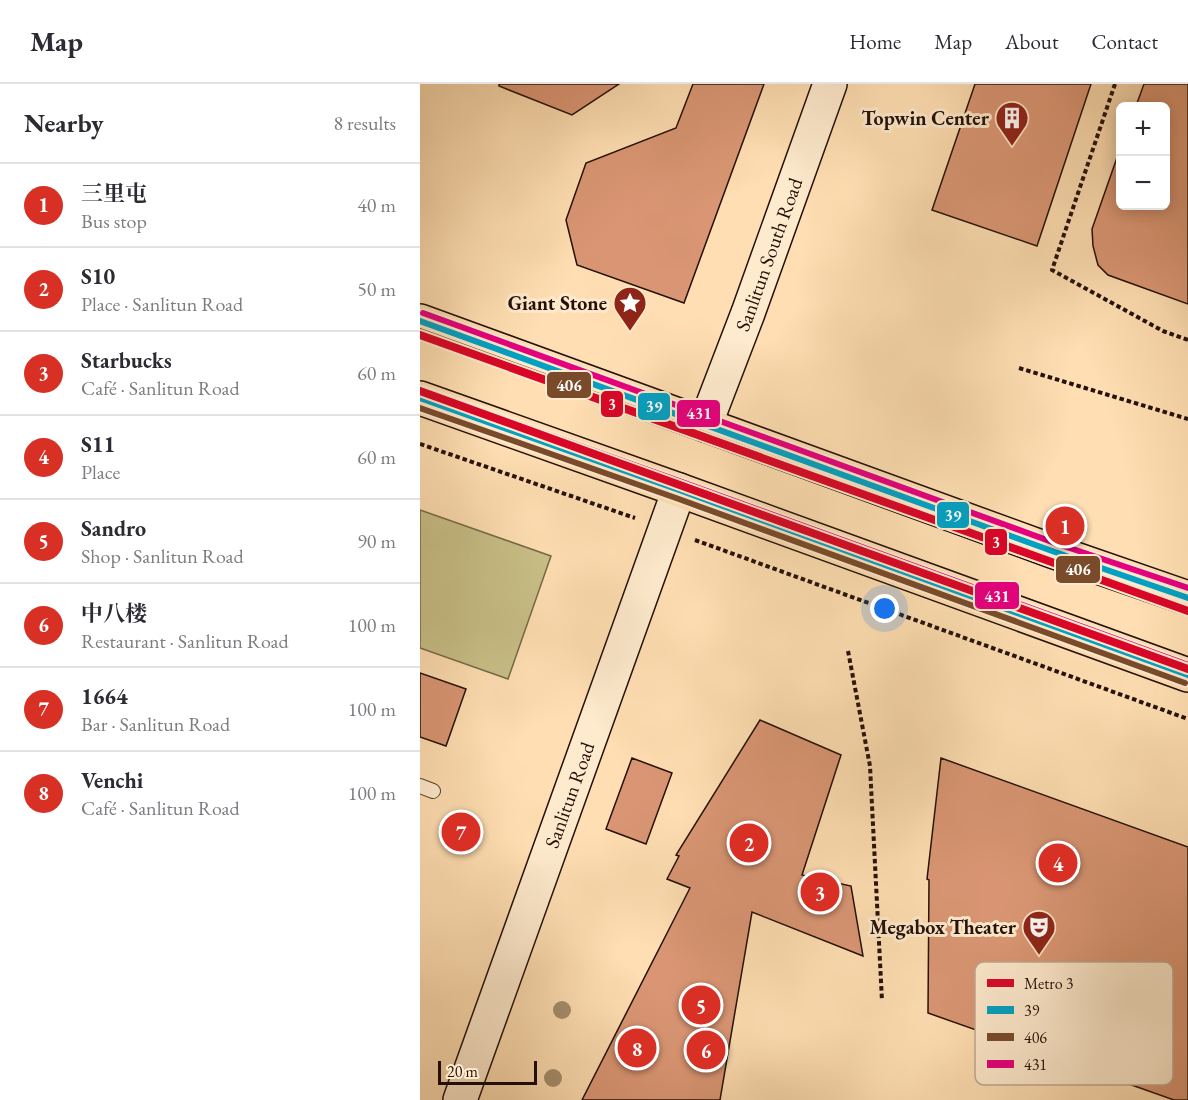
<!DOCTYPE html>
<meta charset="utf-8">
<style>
body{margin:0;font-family:"EB Garamond","Noto Serif SC",serif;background:#f7f7f7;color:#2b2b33}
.controls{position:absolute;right:18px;top:18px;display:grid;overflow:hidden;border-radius:9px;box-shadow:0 3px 15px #0003}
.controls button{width:54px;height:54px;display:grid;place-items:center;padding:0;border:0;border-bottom:2px solid #e1e1e2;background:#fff;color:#2b2b33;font:30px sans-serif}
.scale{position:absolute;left:18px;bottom:15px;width:99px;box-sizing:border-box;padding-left:6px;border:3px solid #241009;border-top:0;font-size:16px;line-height:21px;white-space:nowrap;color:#241009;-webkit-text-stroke:4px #feeacd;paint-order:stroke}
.you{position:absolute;left:465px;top:525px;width:21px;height:21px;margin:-15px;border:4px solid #fff;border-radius:50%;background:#1a73e8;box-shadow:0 0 0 9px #1a73e833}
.badge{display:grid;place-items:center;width:39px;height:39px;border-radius:50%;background:#d93025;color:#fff;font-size:20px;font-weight:700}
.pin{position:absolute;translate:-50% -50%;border:3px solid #fff;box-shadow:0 2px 6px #0006}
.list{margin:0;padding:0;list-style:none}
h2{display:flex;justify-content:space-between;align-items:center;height:78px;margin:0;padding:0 24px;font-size:26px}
h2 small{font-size:20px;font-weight:400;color:#7c7c81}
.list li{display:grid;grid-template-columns:39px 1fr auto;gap:18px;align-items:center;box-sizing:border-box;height:84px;padding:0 24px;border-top:2px solid #e1e1e2}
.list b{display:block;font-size:22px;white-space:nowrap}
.list p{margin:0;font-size:20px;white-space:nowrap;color:#7c7c81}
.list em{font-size:20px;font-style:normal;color:#7c7c81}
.map{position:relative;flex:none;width:768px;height:1016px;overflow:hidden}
header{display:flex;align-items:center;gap:36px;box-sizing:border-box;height:84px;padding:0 30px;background:#fff;border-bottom:2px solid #e1e1e2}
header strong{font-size:28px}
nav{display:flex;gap:33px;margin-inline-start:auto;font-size:21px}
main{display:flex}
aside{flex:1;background:#fff}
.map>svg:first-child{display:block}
.green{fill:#c8bf87;stroke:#766848;stroke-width:1.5}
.building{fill:#da9674;stroke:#241009;stroke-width:1.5}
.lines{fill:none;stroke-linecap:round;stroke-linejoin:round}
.lane-casing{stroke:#5a4433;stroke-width:16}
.secondary-casing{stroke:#241009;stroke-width:36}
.primary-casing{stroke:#241009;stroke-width:36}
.path{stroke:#241009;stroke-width:4;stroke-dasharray:4.5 3;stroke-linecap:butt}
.lane{stroke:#feeacd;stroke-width:14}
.secondary{stroke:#feeacd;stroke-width:33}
.primary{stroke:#fedeb2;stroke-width:33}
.bus-1-casing{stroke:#feeacd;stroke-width:10}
.bus-2-casing{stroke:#feeacd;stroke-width:10}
.bus-3-casing{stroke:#feeacd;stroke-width:10}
.bus-1{stroke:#02a1c4;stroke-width:6}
.bus-2{stroke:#7a4b2a;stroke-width:6}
.bus-3{stroke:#e5007d;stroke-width:6}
.metro-1-casing{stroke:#feeacd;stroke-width:12}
.metro-1{stroke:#d90627;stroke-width:8}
.tree{fill:#a58e6d}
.labels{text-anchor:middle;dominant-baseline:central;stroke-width:6;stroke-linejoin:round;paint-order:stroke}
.poi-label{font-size:20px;font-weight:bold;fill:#241009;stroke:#feeacd;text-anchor:end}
.street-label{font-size:20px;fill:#241009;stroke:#feeacd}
.key{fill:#feeacd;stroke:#bda992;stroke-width:1.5}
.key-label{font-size:16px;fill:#241009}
.line-badge{stroke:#feeacd;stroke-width:2}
.badge-label{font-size:16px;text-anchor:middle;font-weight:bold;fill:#fff}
</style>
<header>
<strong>Map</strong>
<nav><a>Home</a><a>Map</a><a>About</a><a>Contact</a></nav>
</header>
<main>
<aside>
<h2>Nearby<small>8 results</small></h2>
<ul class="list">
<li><span class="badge">1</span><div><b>三里屯</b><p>Bus stop</p></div><em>40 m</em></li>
<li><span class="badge">2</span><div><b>S10</b><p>Place · Sanlitun Road</p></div><em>50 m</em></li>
<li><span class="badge">3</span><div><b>Starbucks</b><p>Café · Sanlitun Road</p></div><em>60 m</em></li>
<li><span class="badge">4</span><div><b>S11</b><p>Place</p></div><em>60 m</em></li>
<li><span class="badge">5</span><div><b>Sandro</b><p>Shop · Sanlitun Road</p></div><em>90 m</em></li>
<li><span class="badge">6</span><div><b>中八楼</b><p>Restaurant · Sanlitun Road</p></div><em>100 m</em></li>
<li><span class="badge">7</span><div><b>1664</b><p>Bar · Sanlitun Road</p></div><em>100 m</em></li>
<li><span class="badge">8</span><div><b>Venchi</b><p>Café · Sanlitun Road</p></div><em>100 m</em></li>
</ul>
</aside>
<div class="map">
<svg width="768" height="1016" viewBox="0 0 768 1016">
<rect width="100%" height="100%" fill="#fedeb2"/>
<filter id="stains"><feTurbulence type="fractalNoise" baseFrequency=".00333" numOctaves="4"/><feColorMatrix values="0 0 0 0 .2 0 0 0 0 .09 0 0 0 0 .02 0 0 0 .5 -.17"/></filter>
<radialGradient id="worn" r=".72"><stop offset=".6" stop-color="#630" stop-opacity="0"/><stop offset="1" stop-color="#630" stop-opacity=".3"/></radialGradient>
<polygon class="green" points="0,426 131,472 88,595 0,564"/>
<g class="building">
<polygon points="79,0 199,0 152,31 79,2"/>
<polygon points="273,0 344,0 264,219 157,181 146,136 166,79 256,44"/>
<polygon points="555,0 671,0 617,162 512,126"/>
<polygon points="724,0 768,0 768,220 688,191 678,181 673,162 672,145 700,65 700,122 746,122 746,22 716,22"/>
<polygon points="0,589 46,605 26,662 0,653"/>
<polygon points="340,636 421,671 382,791 431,802 443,872 332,828 300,1016 162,1016 270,804 247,795 259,772 256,771"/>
<polygon points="212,674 252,689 226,760 186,745"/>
<polygon points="521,674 768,763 768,1016 754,1016 508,929 509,796 507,795"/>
</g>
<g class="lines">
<g class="lane-casing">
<polyline id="lane" points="0,702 13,707"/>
</g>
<g class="secondary-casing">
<g id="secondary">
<path id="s1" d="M285 341 328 229 410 0"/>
<path id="s2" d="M40 1016 259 406"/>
</g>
</g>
<g class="primary-casing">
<g id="primary">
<polyline points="0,237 632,467 768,514"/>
<polyline points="0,314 259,406 768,591"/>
</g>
</g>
<g class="path">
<polyline points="695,0 632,186 743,247 768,256"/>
<polyline points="599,284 768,335"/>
<polyline points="0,360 215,434"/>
<polyline points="275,456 768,635"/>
<polyline points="428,567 450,682 462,917"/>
</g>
<use href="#lane" class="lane"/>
<use href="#secondary" class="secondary"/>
<use href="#primary" class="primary"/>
<g class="bus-1-casing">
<g id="bus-1">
<polyline points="0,237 632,467 768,514"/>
<polyline points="0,314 259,406 768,591"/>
</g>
</g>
<g class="bus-2-casing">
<g id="bus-2">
<polyline points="0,247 629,475 765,523"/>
<polyline points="0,324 256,414 765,599"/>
</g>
</g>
<g class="bus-3-casing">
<g id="bus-3">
<polyline points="3,229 635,459 768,504"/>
<polyline points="3,306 262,398 768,581"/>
</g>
</g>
<use href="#bus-1" class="bus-1"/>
<use href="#bus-2" class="bus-2"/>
<use href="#bus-3" class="bus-3"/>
<g class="metro-1-casing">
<g id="metro-1">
<polyline points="0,251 768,527"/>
<polyline points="0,307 768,585"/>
</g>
</g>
<use href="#metro-1" class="metro-1"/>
</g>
<g class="tree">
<circle cx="142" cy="926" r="9"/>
<circle cx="133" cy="994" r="9"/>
</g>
<defs>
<g id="building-pin" transform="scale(1.725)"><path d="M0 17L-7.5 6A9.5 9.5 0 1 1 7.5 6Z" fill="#8f2418" stroke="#feeacd"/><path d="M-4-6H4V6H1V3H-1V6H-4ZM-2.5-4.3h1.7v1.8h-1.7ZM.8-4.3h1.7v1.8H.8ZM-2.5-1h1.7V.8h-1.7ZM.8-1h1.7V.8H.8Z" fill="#fff"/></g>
<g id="sight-pin" transform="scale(1.725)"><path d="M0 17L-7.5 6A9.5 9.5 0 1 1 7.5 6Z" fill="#8f2418" stroke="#feeacd"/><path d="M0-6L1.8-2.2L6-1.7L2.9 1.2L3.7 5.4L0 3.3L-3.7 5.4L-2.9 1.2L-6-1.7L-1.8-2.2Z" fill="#fff"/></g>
<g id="theatre-pin" transform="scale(1.725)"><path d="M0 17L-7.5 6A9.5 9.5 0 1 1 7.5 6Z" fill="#8f2418" stroke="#feeacd"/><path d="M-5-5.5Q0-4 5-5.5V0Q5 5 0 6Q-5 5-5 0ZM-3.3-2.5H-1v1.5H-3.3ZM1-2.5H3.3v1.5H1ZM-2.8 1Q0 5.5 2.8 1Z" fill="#fff"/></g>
</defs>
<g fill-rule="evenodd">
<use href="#building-pin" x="592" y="34"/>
<use href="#sight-pin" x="210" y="219"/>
<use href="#theatre-pin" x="619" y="843"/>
</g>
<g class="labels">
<g class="poi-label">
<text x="569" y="34">Topwin Center</text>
<text x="187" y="219">Giant Stone</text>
<text x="596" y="843">Megabox Theater</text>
</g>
<g class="street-label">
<text stroke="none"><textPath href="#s1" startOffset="182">Sanlitun South Road</textPath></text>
<text stroke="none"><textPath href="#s2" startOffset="324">Sanlitun Road</textPath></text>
</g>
</g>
<rect x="555" y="878" width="198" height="123" rx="9" class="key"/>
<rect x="567" y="895" width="27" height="8" fill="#d90627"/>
<rect x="567" y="922" width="27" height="8" fill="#02a1c4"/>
<rect x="567" y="949" width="27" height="8" fill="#7a4b2a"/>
<rect x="567" y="976" width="27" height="8" fill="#e5007d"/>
<g class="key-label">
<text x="604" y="905">Metro 3</text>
<text x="604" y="932">39</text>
<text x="604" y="959">406</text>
<text x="604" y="986">431</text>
</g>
<g class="line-badge">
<rect x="126" y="287" width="46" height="28" rx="6" fill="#7a4b2a"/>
<rect x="180" y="306" width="24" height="28" rx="6" fill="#d90627"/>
<rect x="217" y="308" width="34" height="29" rx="6" fill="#02a1c4"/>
<rect x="256" y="315" width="45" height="29" rx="6" fill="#e5007d"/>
<rect x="516" y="417" width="34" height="28" rx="6" fill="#02a1c4"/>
<rect x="564" y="444" width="24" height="28" rx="6" fill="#d90627"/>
<rect x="635" y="471" width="46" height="29" rx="6" fill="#7a4b2a"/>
<rect x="554" y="497" width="46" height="29" rx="6" fill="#e5007d"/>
</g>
<g class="badge-label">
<text x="149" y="307">406</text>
<text x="192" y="326">3</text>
<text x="234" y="328">39</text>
<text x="279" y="335">431</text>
<text x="533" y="437">39</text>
<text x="576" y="464">3</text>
<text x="658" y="491">406</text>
<text x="577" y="518">431</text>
</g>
<rect width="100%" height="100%" filter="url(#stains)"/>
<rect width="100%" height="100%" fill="url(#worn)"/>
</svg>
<div class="controls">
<button>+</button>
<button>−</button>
</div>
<div class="scale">20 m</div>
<div class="you"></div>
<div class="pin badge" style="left:645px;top:442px">1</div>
<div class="pin badge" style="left:329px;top:759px">2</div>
<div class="pin badge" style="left:400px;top:808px">3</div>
<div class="pin badge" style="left:638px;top:779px">4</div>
<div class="pin badge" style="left:281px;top:921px">5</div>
<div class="pin badge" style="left:286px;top:966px">6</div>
<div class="pin badge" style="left:41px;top:748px">7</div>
<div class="pin badge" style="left:217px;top:964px">8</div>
</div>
</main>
